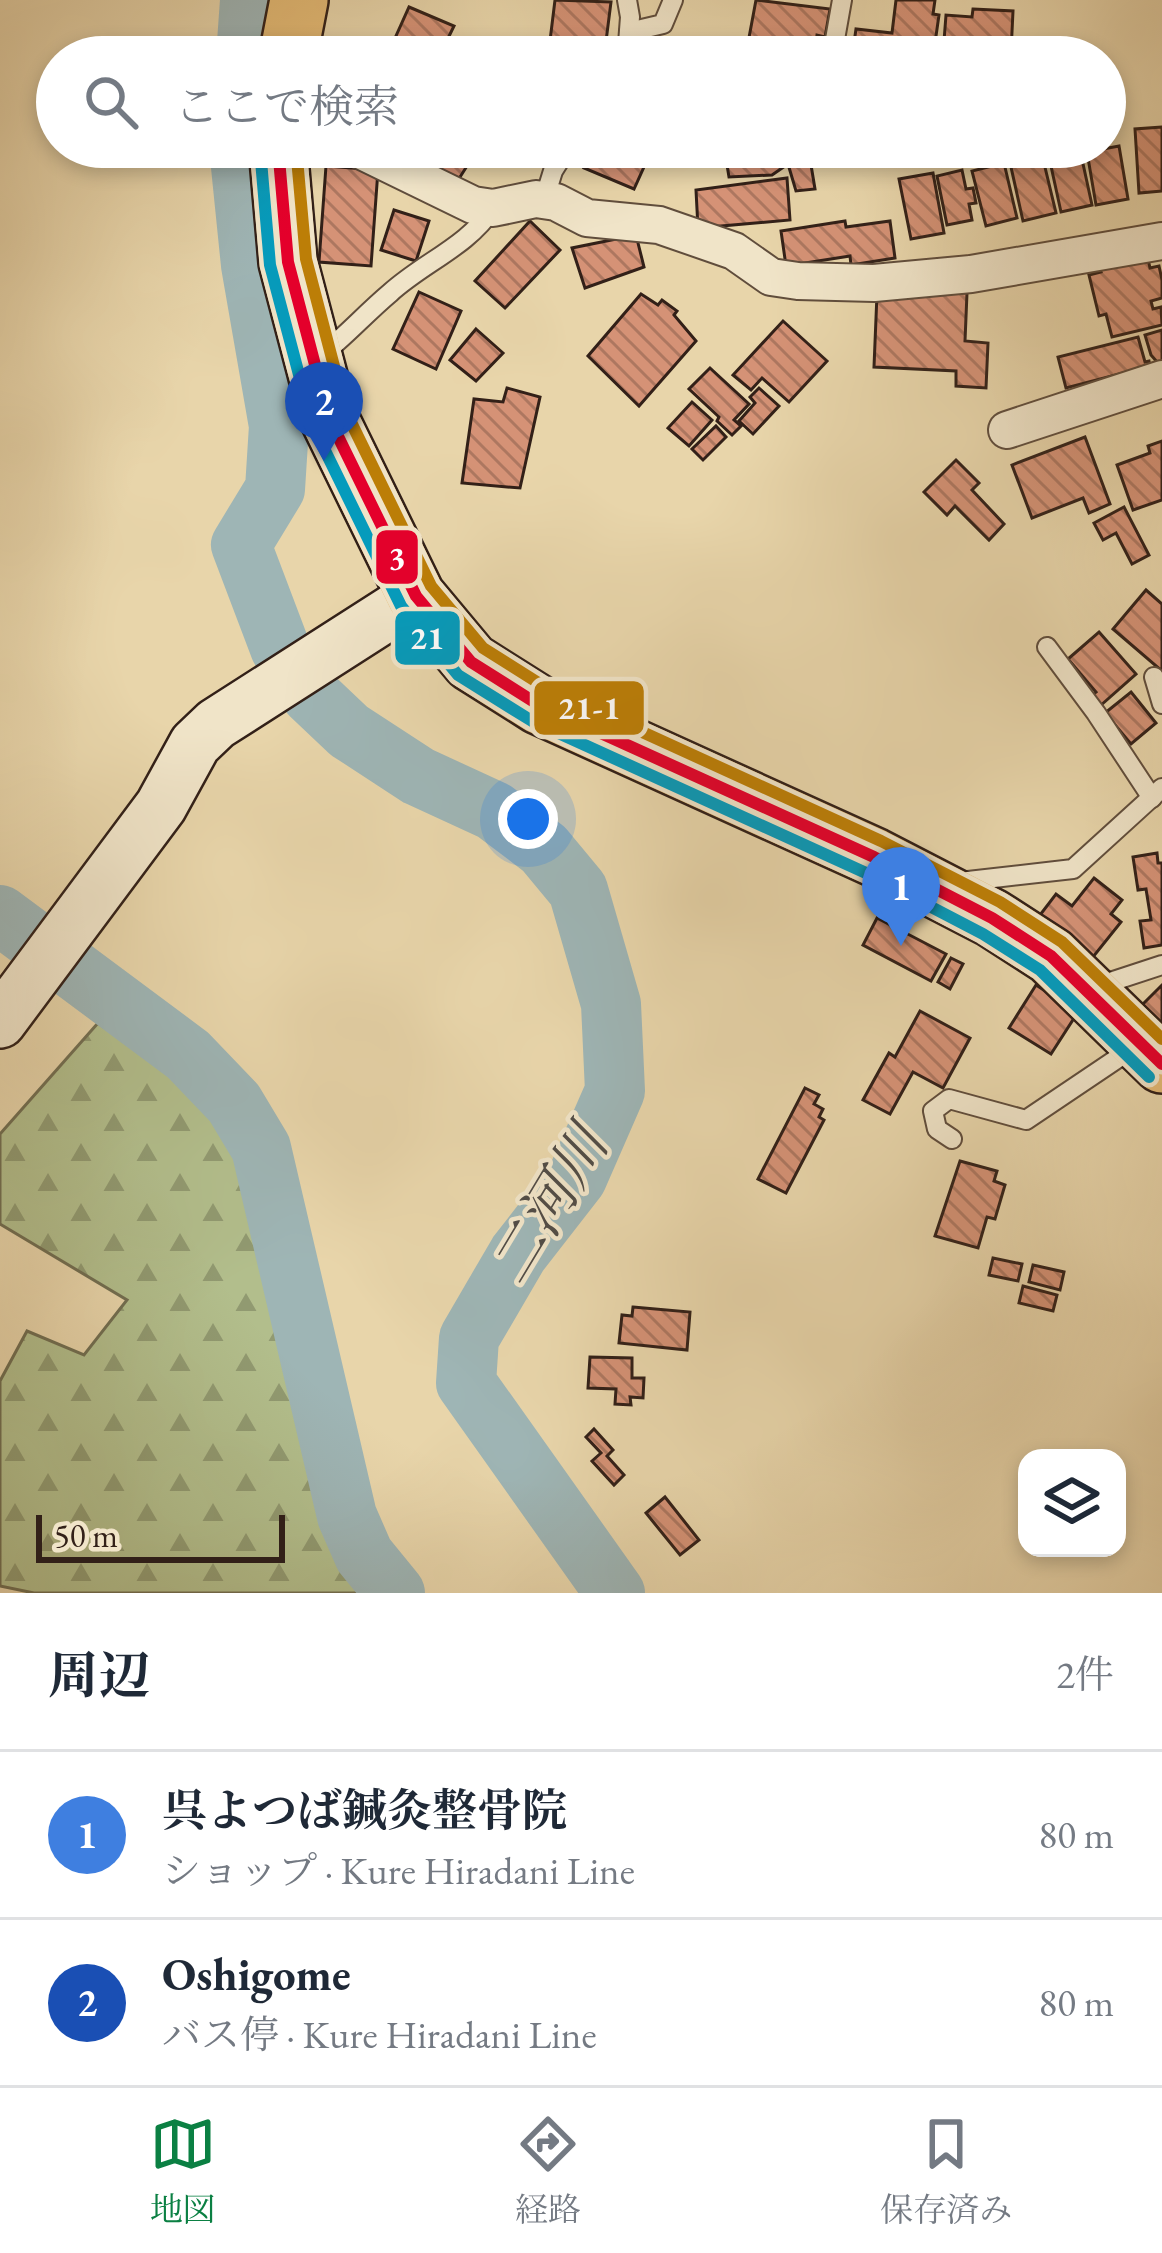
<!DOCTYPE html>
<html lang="ja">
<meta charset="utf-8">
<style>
body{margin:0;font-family:"EB Garamond","Noto Serif JP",serif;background:#f2f2f3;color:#1f2937}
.controls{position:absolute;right:36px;bottom:36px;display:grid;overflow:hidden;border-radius:24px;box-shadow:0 6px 18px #0003}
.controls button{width:108px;height:108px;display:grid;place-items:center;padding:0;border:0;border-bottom:3px solid #e0e1e3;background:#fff;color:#1f2937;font:60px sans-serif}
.scale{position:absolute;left:36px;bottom:30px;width:249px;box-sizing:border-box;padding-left:12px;border:6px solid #322018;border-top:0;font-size:33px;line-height:42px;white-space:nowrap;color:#322018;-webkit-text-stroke:9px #f0e4c8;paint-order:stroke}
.you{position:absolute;left:528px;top:819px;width:42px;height:42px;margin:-30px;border:9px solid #fff;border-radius:50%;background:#1a73e8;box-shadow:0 0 0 18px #1a73e833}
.badge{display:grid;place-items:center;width:78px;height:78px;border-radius:50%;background:#0b8043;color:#fff;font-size:39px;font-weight:700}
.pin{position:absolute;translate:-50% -99px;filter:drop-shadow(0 3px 6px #0008)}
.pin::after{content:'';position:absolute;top:63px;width:42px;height:36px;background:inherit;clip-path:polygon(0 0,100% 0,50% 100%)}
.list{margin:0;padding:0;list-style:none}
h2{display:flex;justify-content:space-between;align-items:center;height:156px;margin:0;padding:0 48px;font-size:51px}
h2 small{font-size:39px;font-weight:400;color:#747a83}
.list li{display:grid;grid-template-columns:78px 1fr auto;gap:36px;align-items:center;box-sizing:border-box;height:168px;padding:0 48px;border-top:3px solid #e0e1e3}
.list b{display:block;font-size:45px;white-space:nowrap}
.list p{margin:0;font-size:39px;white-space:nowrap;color:#747a83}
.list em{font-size:39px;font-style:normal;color:#747a83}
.icon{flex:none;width:66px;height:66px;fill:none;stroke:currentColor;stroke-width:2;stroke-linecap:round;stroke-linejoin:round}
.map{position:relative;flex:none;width:1162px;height:1593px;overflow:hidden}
.search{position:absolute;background:#fff;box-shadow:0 6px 18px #0003;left:36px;right:36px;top:36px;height:132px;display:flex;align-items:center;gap:30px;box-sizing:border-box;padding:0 42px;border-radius:66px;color:#747a83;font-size:45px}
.sheet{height:492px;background:#fff}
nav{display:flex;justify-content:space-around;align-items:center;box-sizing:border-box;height:168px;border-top:3px solid #e0e1e3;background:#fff;font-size:33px;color:#747a83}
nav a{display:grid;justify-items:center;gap:6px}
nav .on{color:#0b8043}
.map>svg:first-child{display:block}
.forest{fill:url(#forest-firs);stroke:#726f52;stroke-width:3}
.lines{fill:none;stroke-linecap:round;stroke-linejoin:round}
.river{stroke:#9eb5b5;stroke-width:60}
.building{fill:url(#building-back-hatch);stroke:#322018;stroke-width:3}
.lane-casing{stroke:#604d3c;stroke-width:22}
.street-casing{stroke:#604d3c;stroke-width:40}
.secondary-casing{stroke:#322018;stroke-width:56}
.primary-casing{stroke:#322018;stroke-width:62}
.lane{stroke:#f0e4c8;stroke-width:18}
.street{stroke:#f0e4c8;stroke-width:36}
.secondary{stroke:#f0e4c8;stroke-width:51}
.primary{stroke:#e4ba75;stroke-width:57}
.bus-1-casing{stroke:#f0e4c8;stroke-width:21}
.bus-2-casing{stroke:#f0e4c8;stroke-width:21}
.bus-3-casing{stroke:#f0e4c8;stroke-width:21}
.bus-1{stroke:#e4002b;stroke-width:12}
.bus-2{stroke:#059bbc;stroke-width:12}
.bus-3{stroke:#bc7e07;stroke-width:12}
.labels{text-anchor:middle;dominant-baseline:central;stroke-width:9;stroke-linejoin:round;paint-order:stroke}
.water-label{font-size:57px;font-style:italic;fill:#524d47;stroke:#f0e4c8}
.line-badge{stroke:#f0e4c8;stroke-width:4.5}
.badge-label{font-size:33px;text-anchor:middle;font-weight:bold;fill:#fff}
</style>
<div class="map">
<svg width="1162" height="1593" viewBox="0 0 1162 1593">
<defs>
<pattern id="forest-firs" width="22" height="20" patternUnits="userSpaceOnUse" patternTransform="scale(3)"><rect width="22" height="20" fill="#b2be8c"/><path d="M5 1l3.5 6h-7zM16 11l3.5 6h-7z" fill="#919a71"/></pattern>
<pattern id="building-back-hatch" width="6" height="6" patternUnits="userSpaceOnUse" patternTransform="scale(3)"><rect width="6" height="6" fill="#d59276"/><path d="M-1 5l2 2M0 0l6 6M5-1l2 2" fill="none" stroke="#ad7760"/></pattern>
</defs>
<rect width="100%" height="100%" fill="#e8d5aa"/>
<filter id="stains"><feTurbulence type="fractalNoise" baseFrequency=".00167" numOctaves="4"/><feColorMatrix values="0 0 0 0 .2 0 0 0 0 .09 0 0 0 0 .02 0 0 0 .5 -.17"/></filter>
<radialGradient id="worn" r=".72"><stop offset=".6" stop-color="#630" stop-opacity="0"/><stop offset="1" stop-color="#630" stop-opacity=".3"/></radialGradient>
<polygon class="forest" points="98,1023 202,1096 242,1158 332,1541 381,1593 34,1593 0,1586 0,1381 27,1331 84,1355 127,1300 0,1224 0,1134"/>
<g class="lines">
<g class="river">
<polyline points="246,57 250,0"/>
<polyline points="239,147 251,265 279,426 275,489 241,545 280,648 311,695 349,731 418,776 494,811 544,849 578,890 611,1004 615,1091 577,1178 518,1254 469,1338 466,1383 615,1593"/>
<polyline points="0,915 188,1055 234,1103 261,1148 347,1516 364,1555 395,1593"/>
</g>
</g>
<g class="building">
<polygon points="555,0 611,2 604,57 548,57"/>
<polygon points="756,0 830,9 825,37 817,35 816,44 794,40 792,50 748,43"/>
<polygon points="896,0 935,0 933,14 939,15 933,57 852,57 856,29 892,33"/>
<polygon points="409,7 454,26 439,57 387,56"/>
<polygon points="973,9 1013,11 1011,53 973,50 974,43 944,41 946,15 972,17"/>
<polygon points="1162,127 1162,191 1139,193 1135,129"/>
<polygon points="1119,146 1128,199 1096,205 1087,152"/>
<polygon points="445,147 479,147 455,185 431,169"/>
<polygon points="595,147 653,147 634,189 584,168"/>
<polygon points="724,147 808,147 815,189 796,191 788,164 772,175 729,177"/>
<polygon points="1080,150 1092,205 1061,212 1049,157"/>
<polygon points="1043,159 1056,213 1023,221 1011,167"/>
<polygon points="1004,163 1017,218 986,226 972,171"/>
<polygon points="326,166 378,170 371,266 319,262"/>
<polygon points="962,170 966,189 973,188 976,203 969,204 972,220 947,225 937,176"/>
<polygon points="933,173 944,233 911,239 899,179"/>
<polygon points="787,178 790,220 698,228 696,190"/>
<polygon points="394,210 429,221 416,261 381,250"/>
<polygon points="530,221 560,250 505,308 475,281"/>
<polygon points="845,221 846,227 890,221 895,258 851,265 850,256 786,266 781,231"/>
<polygon points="636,235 644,267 585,288 572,248"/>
<polygon points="1148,259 1150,268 1159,266 1162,280 1162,298 1151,301 1153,309 1161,307 1162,325 1112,337 1106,314 1099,316 1089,275 1101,272 1098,263"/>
<polygon points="928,291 967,293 965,341 988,343 986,388 956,386 956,371 874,367 877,294"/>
<polygon points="419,292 461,311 436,369 393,349"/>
<polygon points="641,294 658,305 662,300 677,311 674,315 696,341 639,406 588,356"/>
<polygon points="783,321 827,361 789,402 762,378 751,390 733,375"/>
<polygon points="476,329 503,353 476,381 450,360"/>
<polygon points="1162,330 1162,361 1158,363 1151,355 1145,335"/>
<polygon points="1138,337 1145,362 1149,361 1150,366 1066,388 1058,357"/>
<polygon points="710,368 749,404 734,420 741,426 732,435 717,421 719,417 689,389"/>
<polygon points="507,388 540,397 520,488 462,483 474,399 503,402"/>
<polygon points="759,388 779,406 753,434 739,421 755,403 750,397"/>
<polygon points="692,402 712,420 689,446 668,428"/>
<polygon points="716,426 726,437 703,460 692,449"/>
<polygon points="1085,437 1110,504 1089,513 1083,498 1032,518 1012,465"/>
<polygon points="1162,441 1162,500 1133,510 1117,465 1150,453 1148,446"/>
<polygon points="956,460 979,483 972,490 1004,524 989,540 955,506 947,515 924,492"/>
<polygon points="1124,507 1149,555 1132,564 1116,533 1103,540 1094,523"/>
<polygon points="1146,590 1162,604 1162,671 1113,629"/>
<polygon points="1099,632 1136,674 1100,706 1091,696 1096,692 1068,659"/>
<polygon points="1131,692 1156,723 1131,744 1105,713"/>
<polygon points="1157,853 1158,863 1162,863 1162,945 1144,948 1140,921 1151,920 1146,889 1138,890 1133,857"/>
<polygon points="1094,878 1122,900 1111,914 1121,922 1093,957 1040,915 1056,894 1072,906"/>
<polygon points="877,918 946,954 931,981 863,945"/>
<polygon points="951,958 963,964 950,989 938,982"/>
<polygon points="1036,985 1078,1012 1051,1054 1009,1028"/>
<polygon points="1162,985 1162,1029 1140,1007"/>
<polygon points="920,1011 970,1038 943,1088 913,1072 890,1114 863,1100 889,1053 895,1057"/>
<polygon points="805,1088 819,1095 814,1104 823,1109 819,1117 824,1120 786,1193 758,1179"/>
<polygon points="960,1161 997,1171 994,1181 1005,1185 995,1219 987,1217 978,1248 935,1236"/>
<polygon points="993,1258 1022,1264 1018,1281 989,1275"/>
<polygon points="1033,1265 1064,1272 1060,1290 1029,1282"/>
<polygon points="1023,1286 1057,1295 1053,1311 1019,1303"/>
<polygon points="633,1307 690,1312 687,1350 619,1343 622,1315 632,1316"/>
<polygon points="590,1357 632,1358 632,1378 644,1378 643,1398 630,1397 631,1405 615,1404 616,1389 588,1388"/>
<polygon points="594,1429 613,1450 607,1456 624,1475 614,1485 592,1461 601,1453 586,1437"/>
<polygon points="665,1497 699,1540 680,1555 646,1513"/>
</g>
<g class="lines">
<g class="lane-casing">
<g id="lane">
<polyline points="627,0 630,17 627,57"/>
<polyline points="629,32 663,24 673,0"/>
<polyline points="834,45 842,0"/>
<polyline points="544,200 553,171 568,147"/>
<path d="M319 357C345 337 365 314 390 293 424 262 467 247 493 208"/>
<polyline points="1047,647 1096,713 1152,798"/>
<polyline points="1154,677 1162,704"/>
<polyline points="960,885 968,881 1073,869 1162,788"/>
<polyline points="1098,986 1162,965"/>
<polyline points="952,1139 937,1129 933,1111 949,1099 1026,1120 1133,1048"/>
</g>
</g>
<g class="street-casing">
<g id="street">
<polyline points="354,147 473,205 493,208 536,199 556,202 587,218 659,225 734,251 771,277 798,281 874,283 971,274 1162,241"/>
<polyline points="1007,430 1162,379"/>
</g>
</g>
<g class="secondary-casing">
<polyline id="secondary" points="0,1022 161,806 195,744 216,724 416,596"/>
</g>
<g class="primary-casing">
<g id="primary">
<polyline points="288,57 299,0"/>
<polyline points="278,147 288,262 329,418 416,596 471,662 539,705 874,857 992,918 1051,956 1162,1064"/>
</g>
</g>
<use href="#lane" class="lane"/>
<use href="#street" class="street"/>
<use href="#secondary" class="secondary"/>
<use href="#primary" class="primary"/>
<g class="bus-1-casing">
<polyline id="bus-1" points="278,147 288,262 329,418 416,596 471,662 539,705 874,857 992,918 1051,956 1162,1064"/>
</g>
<g class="bus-2-casing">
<polyline id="bus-2" points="260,149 270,265 312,424 401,606 458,675 532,721 866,873 983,934 1040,970 1149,1077"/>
</g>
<g class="bus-3-casing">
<polyline id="bus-3" points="296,147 306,259 346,412 431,586 483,648 548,689 881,841 1000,902 1062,942 1162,1039"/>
</g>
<use href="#bus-1" class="bus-1"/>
<use href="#bus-2" class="bus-2"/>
<use href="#bus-3" class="bus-3"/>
</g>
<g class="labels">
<g class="water-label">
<text transform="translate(548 1205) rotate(-59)">二河川</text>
</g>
</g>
<g class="line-badge">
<rect x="374" y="528" width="46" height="58" rx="12" fill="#e4002b"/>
<rect x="393" y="609" width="69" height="58" rx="12" fill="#059bbc"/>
<rect x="532" y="679" width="114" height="58" rx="12" fill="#bc7e07"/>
</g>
<g class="badge-label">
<text x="397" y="569">3</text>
<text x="427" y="649">21</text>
<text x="589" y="719">21-1</text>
</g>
<rect width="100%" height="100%" filter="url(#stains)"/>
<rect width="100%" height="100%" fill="url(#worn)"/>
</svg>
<div class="controls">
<button><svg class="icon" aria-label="layers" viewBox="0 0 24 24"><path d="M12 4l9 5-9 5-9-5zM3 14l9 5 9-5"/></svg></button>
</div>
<div class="scale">50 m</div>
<div class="you"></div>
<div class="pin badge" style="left:901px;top:946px;background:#3f7fe0">1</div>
<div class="pin badge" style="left:324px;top:461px;background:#1a4fb4">2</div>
<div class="search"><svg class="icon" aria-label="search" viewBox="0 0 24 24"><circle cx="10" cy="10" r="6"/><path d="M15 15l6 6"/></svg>ここで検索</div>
</div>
<section class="sheet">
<h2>周辺<small>2件</small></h2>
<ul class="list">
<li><span class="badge" style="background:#3f7fe0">1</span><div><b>呉よつば鍼灸整骨院</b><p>ショップ · Kure Hiradani Line</p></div><em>80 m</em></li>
<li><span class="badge" style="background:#1a4fb4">2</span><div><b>Oshigome</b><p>バス停 · Kure Hiradani Line</p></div><em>80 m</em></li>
</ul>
</section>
<nav>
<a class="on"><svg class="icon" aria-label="map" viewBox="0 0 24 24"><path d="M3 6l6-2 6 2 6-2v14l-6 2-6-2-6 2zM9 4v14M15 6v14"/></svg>地図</a>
<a><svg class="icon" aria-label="directions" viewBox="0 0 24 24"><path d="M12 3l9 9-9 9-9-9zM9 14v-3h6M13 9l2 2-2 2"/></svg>経路</a>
<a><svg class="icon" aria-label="saved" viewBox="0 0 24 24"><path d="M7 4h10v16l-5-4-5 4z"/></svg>保存済み</a>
</nav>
